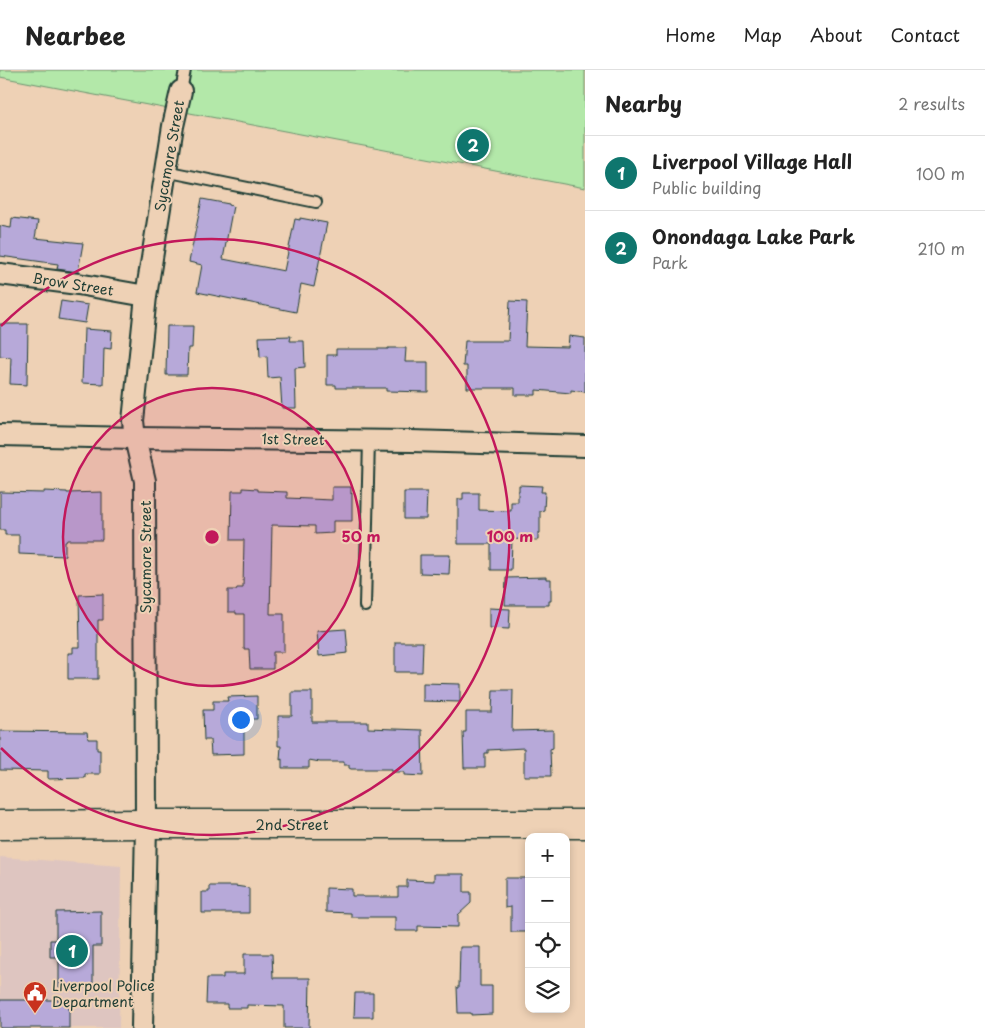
<!DOCTYPE html>
<meta charset="utf-8">
<style>
body{margin:0;font-family:"Playpen Sans",sans-serif;background:#f2f2f2;color:#222}
.controls{position:absolute;right:15px;bottom:15px;display:grid;overflow:hidden;border-radius:10px;box-shadow:0 2px 8px #0003}
.controls button{width:45px;height:45px;display:grid;place-items:center;padding:0;border:0;border-bottom:1px solid #e0e0e0;background:#fff;color:#222;font:25px sans-serif}
.you{position:absolute;left:240px;top:649px;width:18px;height:18px;margin:-12px;border:4px solid #fff;border-radius:50%;background:#1a73e8;box-shadow:0 0 0 8px #1a73e833}
.badge{display:grid;place-items:center;width:32px;height:32px;border-radius:50%;background:#0f766e;color:#fff;font-size:16px;font-weight:700}
.pin{position:absolute;translate:-50% -50%;border:2px solid #fff;box-shadow:0 1px 5px #0006}
.list{margin:0;padding:0;list-style:none}
h2{display:flex;justify-content:space-between;align-items:center;height:65px;margin:0;padding:0 20px;font-size:21px}
h2 small{font-size:16px;font-weight:400;color:#767676}
.list li{display:grid;grid-template-columns:32px 1fr auto;gap:15px;align-items:center;box-sizing:border-box;height:75px;padding:0 20px;border-top:1px solid #e0e0e0}
.list b{display:block;font-size:19px;white-space:nowrap}
.list p{margin:0;font-size:16px;white-space:nowrap;color:#767676}
.list em{font-size:16px;font-style:normal;color:#767676}
.icon{flex:none;width:28px;height:28px;fill:none;stroke:currentColor;stroke-width:2;stroke-linecap:round;stroke-linejoin:round}
.map{position:relative;flex:none;width:585px;height:958px;overflow:hidden}
header{display:flex;align-items:center;gap:30px;box-sizing:border-box;height:70px;padding:0 25px;background:#fff;border-bottom:1px solid #e0e0e0}
header strong{font-size:24px}
nav{display:flex;gap:28px;margin-inline-start:auto;font-size:18px}
main{display:flex}
aside{flex:1;background:#fff}
.map>svg:first-child{display:block}
.built{fill:#dec5c0}
.green{fill:#b3e8a9;stroke:#69926e}
.building{fill:#b7a9d9;stroke:#1f3d34}
.lines{fill:none;stroke-linecap:round;stroke-linejoin:round}
.service-casing{stroke:#1f3d34;stroke-width:14}
.minor-casing{stroke:#1f3d34;stroke-width:24}
.primary-casing{stroke:#1f3d34;stroke-width:31}
.service{stroke:#eed1b5;stroke-width:10}
.minor{stroke:#eed1b5;stroke-width:20}
.primary{stroke:#eed1b5;stroke-width:28}
.ring{fill:none;stroke:#c2185b;stroke-width:2.5}
.labels{text-anchor:middle;dominant-baseline:central;stroke-width:4;stroke-linejoin:round;paint-order:stroke}
.street-label{font-size:14px;fill:#1f3d34;stroke:#eed1b5}
.poi-label{font-size:14px;fill:#1f3d34;stroke:#eed1b5;text-anchor:start}
.centre{fill:#c2185b;stroke:#eed1b5;stroke-width:2.5}
.ring-label{font-size:15px;text-anchor:middle;font-weight:bold;fill:#c2185b;stroke:#eed1b5;stroke-width:4;stroke-linejoin:round;paint-order:stroke}
</style>
<header>
<strong>Nearbee</strong>
<nav><a>Home</a><a>Map</a><a>About</a><a>Contact</a></nav>
</header>
<main>
<div class="map">
<svg width="585" height="958" viewBox="0 0 585 958">
<rect width="100%" height="100%" fill="#eed1b5"/>
<filter id="ink" filterUnits="userSpaceOnUse"><feTurbulence type="fractalNoise" baseFrequency=".02" numOctaves="2"/><feDisplacementMap in="SourceGraphic" scale="10" xChannelSelector="R" yChannelSelector="G"/><feConvolveMatrix kernelMatrix="1 2 1 2 8 2 1 2 1" color-interpolation-filters="sRGB"/></filter>
<g filter="url(#ink)">
<polygon class="built" points="0,787 121,796 119,958 0,958"/>
<polygon class="green" points="0,0 585,0 585,118 0,7"/>
<g class="building">
<polygon points="202,129 229,134 229,135 233,136 223,189 284,201 295,149 300,150 300,148 327,153 314,217 301,214 296,242 197,222 202,195 189,192"/>
<polygon points="12,148 38,151 35,168 83,173 78,202 57,199 58,194 0,186 0,156 11,158"/>
<polygon points="61,231 88,235 85,253 58,249"/>
<polygon points="510,231 527,232 525,276 568,277 569,266 585,268 585,322 571,320 571,323 536,320 536,325 515,325 515,318 467,318 467,296 463,296 465,271 508,271"/>
<polygon points="0,254 28,254 27,315 10,314 11,287 0,286"/>
<polygon points="167,256 193,256 192,278 188,278 187,305 166,305"/>
<polygon points="84,259 112,261 111,279 104,278 103,314 82,313"/>
<polygon points="291,266 290,271 304,271 305,297 295,298 296,338 282,338 280,307 268,308 267,286 260,287 259,267"/>
<polygon points="388,278 406,278 405,292 428,292 428,322 386,321 386,318 336,318 336,315 327,315 327,285 336,285 336,279 388,279"/>
<polygon points="519,415 542,416 541,422 545,422 544,440 540,441 540,463 538,463 538,470 512,469 511,500 491,500 491,474 458,474 458,429 463,429 463,423 479,423 479,440 511,441 511,432 518,432 518,421 519,421"/>
<polygon points="332,417 351,417 351,424 352,423 352,451 333,451 333,463 315,464 315,456 272,455 270,544 284,544 284,582 273,582 273,599 250,599 249,579 244,579 244,544 236,544 236,542 228,542 228,520 236,520 237,518 243,518 244,470 231,470 232,421 243,421 243,418 258,419 258,421 287,422 287,428 332,430"/>
<polygon points="44,421 67,422 67,423 102,422 102,470 67,470 66,472 65,472 65,486 19,484 19,465 5,465 5,460 0,460 0,422 44,423"/>
<polygon points="404,422 427,422 426,449 404,449"/>
<polygon points="420,485 450,485 449,504 420,503"/>
<polygon points="546,507 546,509 551,509 551,531 549,531 549,535 505,535 506,508"/>
<polygon points="103,524 103,550 98,550 98,609 68,609 68,583 73,583 73,577 80,577 79,525"/>
<polygon points="489,538 510,539 509,559 489,558"/>
<polygon points="346,559 348,583 319,586 317,561"/>
<polygon points="395,572 423,572 422,602 395,602"/>
<polygon points="423,613 460,614 460,632 423,631"/>
<polygon points="493,620 513,620 512,661 553,660 553,678 550,679 551,706 524,706 524,678 488,680 488,683 485,683 485,698 464,698 463,662 466,662 466,642 492,642"/>
<polygon points="292,622 312,622 312,652 368,652 368,658 422,660 423,706 404,705 404,702 392,702 392,699 351,699 349,698 349,695 344,695 344,692 320,692 309,690 309,698 282,698 282,689 280,690 281,676 278,676 278,646 292,646"/>
<polygon points="257,626 257,649 244,649 244,684 211,685 210,670 204,670 203,640 213,640 213,631 228,631 227,627"/>
<polygon points="0,661 87,662 88,669 97,669 97,680 100,680 100,704 85,704 85,708 48,709 48,701 0,700"/>
<polygon points="434,804 464,804 464,822 471,822 471,833 458,845 458,857 418,856 418,861 395,861 395,847 351,847 351,843 326,842 326,818 352,819 352,826 363,826 363,827 398,827 398,817 407,817 407,810 434,811"/>
<polygon points="505,808 529,808 529,862 511,862 511,837 505,838"/>
<polygon points="209,816 235,816 249,818 249,843 202,843 202,822 209,822"/>
<polygon points="101,841 101,876 93,876 93,917 59,917 59,887 50,887 50,870 56,870 56,842"/>
<polygon points="460,877 480,877 480,916 492,916 492,944 471,945 471,943 458,943 457,917 459,917"/>
<polygon points="244,884 272,884 273,908 310,908 309,958 284,958 284,936 247,935 247,938 227,938 227,934 206,934 207,908 223,908 223,904 244,904"/>
<polygon points="355,923 373,923 373,947 354,947"/>
<rect x="0" y="930" width="69" height="28"/>
</g>
<g class="lines">
<g class="service-casing">
<g id="service">
<polyline points="181,21 185,0"/>
<polyline points="165,101 316,132"/>
<polyline points="365,536 369,370"/>
</g>
</g>
<g class="minor-casing">
<g id="minor">
<polyline points="0,204 78,214 146,226"/>
<polyline points="0,365 135,368 411,371 585,376"/>
<polyline points="142,958 146,754 145,411 135,368 133,351 146,226 173,56 181,21"/>
</g>
</g>
<g class="primary-casing">
<polyline id="primary" points="0,755 146,754 585,754"/>
</g>
<use href="#service" class="service"/>
<use href="#minor" class="minor"/>
<use href="#primary" class="primary"/>
</g>
</g>
<circle cx="212" cy="467" r="149" fill="#c2185b" fill-opacity=".12"/>
<g class="ring">
<circle cx="212" cy="467" r="149"/>
<path d="M1 256A298 298 0 1 1 1 678"/>
</g>
<defs>
<g id="civic-pin" transform="scale(1.25)"><path d="M0 17L-7.5 6A9.5 9.5 0 1 1 7.5 6Z" fill="#c8321e" stroke="#eed1b5"/><path d="M-.6-6.5H3V-4.5H.6V-3L4-1V1h2V6H-6V1h2V-1L-.6-3ZM-1.2 2.5V6h2.4V2.5Z" fill="#fff"/></g>
</defs>
<g fill-rule="evenodd">
<use href="#civic-pin" x="35" y="923"/>
</g>
<g class="labels">
<g class="street-label">
<text transform="translate(169 86) rotate(-80)">Sycamore Street</text>
<text transform="translate(73 214) rotate(9)">Brow Street</text>
<text transform="translate(293 369) rotate(1)">1st Street</text>
<text transform="translate(145 487) rotate(-90)">Sycamore Street</text>
<text x="292" y="754">2nd Street</text>
</g>
<g class="poi-label">
<text x="52" y="915">Liverpool Police<tspan x="52" dy="16">Department</tspan></text>
</g>
</g>
<circle cx="212" cy="467" r="8" class="centre"/>
<g class="ring-label">
<text x="361" y="472">50 m</text>
<text x="510" y="472">100 m</text>
</g>
</svg>
<div class="controls">
<button>+</button>
<button>−</button>
<button><svg class="icon" aria-label="locate" viewBox="0 0 24 24"><circle cx="12" cy="12" r="6"/><path d="M12 2v4M12 18v4M2 12h4M18 12h4"/></svg></button>
<button><svg class="icon" aria-label="layers" viewBox="0 0 24 24"><path d="M12 4l9 5-9 5-9-5zM3 14l9 5 9-5"/></svg></button>
</div>
<div class="you"></div>
<div class="pin badge" style="left:72px;top:881px">1</div>
<div class="pin badge" style="left:473px;top:75px">2</div>
</div>
<aside>
<h2>Nearby<small>2 results</small></h2>
<ul class="list">
<li><span class="badge">1</span><div><b>Liverpool Village Hall</b><p>Public building</p></div><em>100 m</em></li>
<li><span class="badge">2</span><div><b>Onondaga Lake Park</b><p>Park</p></div><em>210 m</em></li>
</ul>
</aside>
</main>
